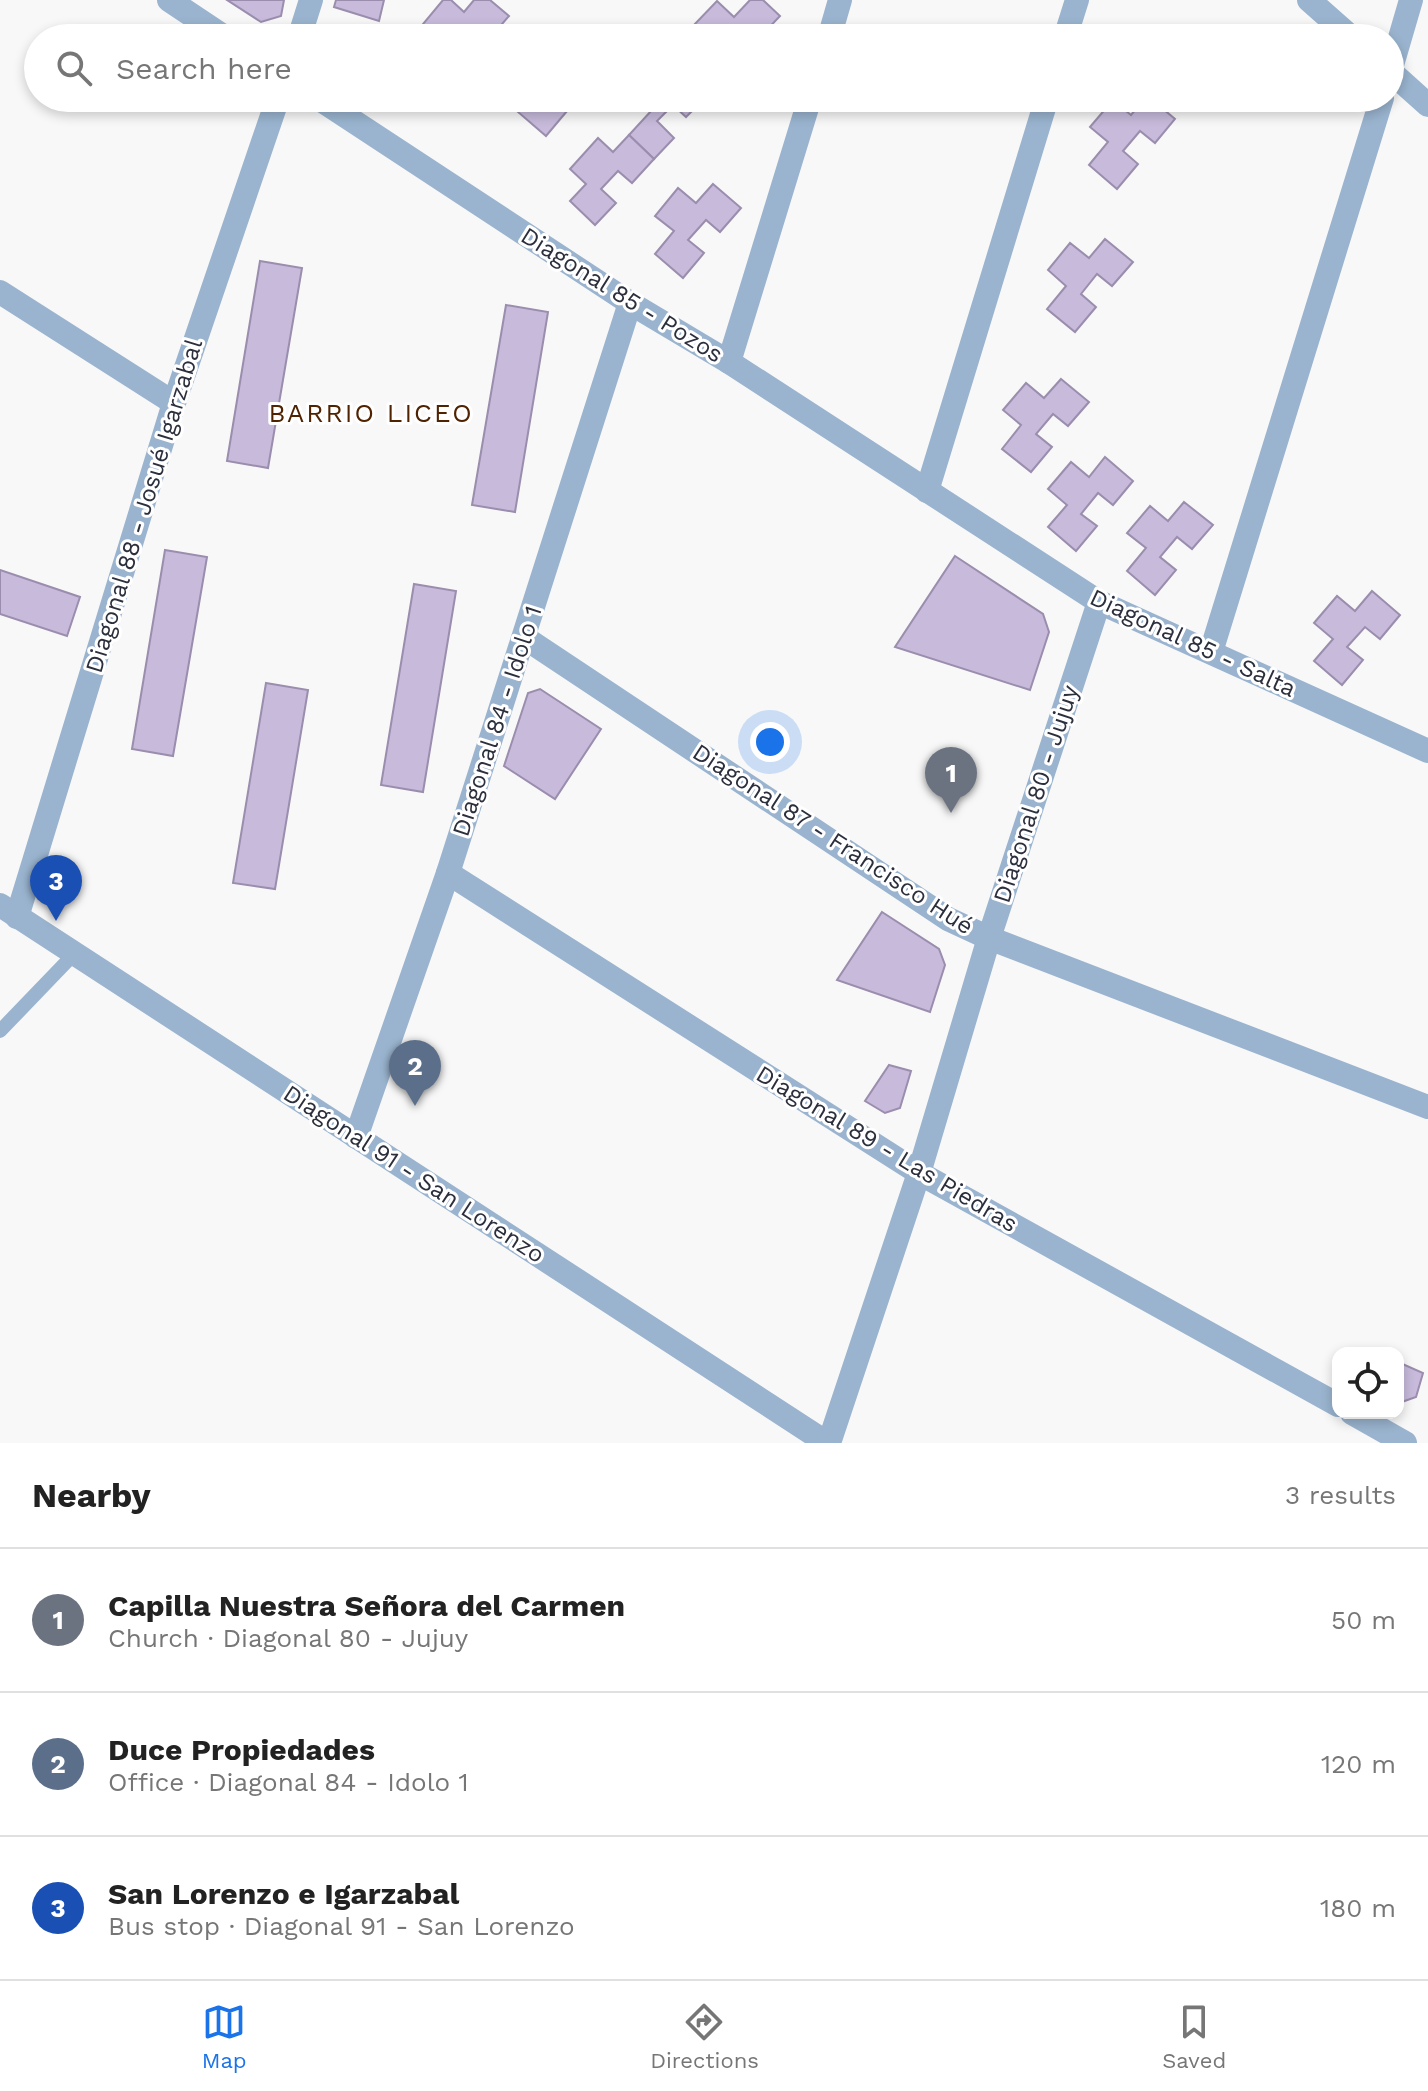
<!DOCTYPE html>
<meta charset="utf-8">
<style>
body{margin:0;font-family:"Work Sans",sans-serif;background:#f6f6f6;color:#222}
.controls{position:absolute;right:24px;bottom:24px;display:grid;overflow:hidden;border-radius:16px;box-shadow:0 4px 12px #0003}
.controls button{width:72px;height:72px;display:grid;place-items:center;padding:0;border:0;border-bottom:2px solid #e0e0e0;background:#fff;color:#222;font:40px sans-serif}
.you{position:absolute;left:770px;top:742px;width:28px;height:28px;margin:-20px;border:6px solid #fff;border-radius:50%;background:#1a73e8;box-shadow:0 0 0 12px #1a73e833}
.badge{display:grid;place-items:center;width:52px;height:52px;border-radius:50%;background:#1a73e8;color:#fff;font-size:26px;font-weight:700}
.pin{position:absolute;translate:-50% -66px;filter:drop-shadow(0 2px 4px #0008)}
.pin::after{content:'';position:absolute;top:42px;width:28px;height:24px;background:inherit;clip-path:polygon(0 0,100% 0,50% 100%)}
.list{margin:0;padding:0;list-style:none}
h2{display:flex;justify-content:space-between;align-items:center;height:104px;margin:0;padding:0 32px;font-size:34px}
h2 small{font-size:26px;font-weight:400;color:#767676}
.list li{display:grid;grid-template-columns:52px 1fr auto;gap:24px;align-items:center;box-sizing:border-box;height:144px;padding:0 32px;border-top:2px solid #e0e0e0}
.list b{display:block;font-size:30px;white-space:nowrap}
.list p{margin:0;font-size:26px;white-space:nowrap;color:#767676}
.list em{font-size:26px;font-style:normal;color:#767676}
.icon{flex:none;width:44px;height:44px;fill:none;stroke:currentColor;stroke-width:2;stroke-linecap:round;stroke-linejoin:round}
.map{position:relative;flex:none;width:1428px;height:1443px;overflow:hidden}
.search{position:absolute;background:#fff;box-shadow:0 4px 12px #0003;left:24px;right:24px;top:24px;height:88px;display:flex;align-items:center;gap:20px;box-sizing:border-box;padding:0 28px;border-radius:44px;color:#767676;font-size:30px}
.sheet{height:536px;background:#fff}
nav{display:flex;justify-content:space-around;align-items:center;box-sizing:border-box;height:112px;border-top:2px solid #e0e0e0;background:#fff;font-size:22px;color:#767676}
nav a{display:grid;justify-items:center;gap:4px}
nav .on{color:#1a73e8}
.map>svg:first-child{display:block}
.building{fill:#c7badb;stroke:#9a8dad;stroke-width:2}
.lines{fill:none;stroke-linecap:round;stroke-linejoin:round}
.lane{stroke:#9ab4cf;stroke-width:14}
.street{stroke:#9ab4cf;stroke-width:24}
.labels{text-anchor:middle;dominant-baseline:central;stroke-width:6;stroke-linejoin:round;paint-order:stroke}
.street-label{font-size:24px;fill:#2c2f3c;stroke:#fff}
.neighbourhood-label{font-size:26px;letter-spacing:2px;fill:#4f2202;stroke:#fff}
</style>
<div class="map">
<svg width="1428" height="1443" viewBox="0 0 1428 1443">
<rect width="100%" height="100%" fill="#f8f8f8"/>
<g class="building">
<polygon points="227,0 284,0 281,16 261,22"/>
<polygon points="336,0 384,0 379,21 334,7"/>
<polygon points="443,0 451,0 464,12 474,0 490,0 509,16 490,38 486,38 474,27 465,38 441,38 423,24"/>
<polygon points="750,0 763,0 780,16 759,38 741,38 736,33 732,38 706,38 693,26 717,1 734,17"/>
<polygon points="530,98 552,98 567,111 546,136 518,112"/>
<polygon points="639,98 705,98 686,117 673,105 657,121 674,138 654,159 629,135 652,110"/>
<polygon points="1145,98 1150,98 1175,119 1155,143 1140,131 1123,151 1138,164 1117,189 1089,165 1108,142 1090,127 1113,100 1131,115"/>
<polygon points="629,135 654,159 632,183 618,171 601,189 616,203 595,225 570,201 586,184 570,169 598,138 613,152"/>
<polygon points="713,184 741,208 720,232 706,220 688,240 704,253 683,278 655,254 674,231 655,216 678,188 696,203"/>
<polygon points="1105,239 1133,262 1112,286 1097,274 1081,294 1096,307 1075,332 1047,309 1066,286 1048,270 1070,243 1089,258"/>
<polygon points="260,261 302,268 268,468 227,461"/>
<polygon points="506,305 548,312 515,512 472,505"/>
<polygon points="1061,379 1089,402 1068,426 1053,414 1036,434 1052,447 1031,472 1002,449 1021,425 1003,410 1026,383 1044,398"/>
<polygon points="1105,457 1133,481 1113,505 1098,493 1081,514 1097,526 1076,551 1048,527 1067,505 1048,489 1071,462 1089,477"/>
<polygon points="1184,502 1213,525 1192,549 1177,537 1160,557 1176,570 1155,595 1127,571 1146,548 1127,533 1150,506 1168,521"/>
<polygon points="165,550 207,557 173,756 132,749"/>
<polygon points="955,556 1043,614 1049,632 1030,690 895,647"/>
<polygon points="0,570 80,597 67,636 0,614"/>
<polygon points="414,584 456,591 423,792 381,785"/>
<polygon points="1372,591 1400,615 1380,639 1365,627 1347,647 1363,660 1342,685 1314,661 1333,639 1314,623 1337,596 1355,611"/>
<polygon points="266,683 308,690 275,889 233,883"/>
<polygon points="540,689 601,729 555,799 504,766 528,693"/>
<polygon points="882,912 939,949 945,965 930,1012 837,980"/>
<polygon points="889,1065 911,1071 900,1108 885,1113 865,1101"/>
<polygon points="1398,1362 1423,1373 1416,1397 1399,1403"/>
</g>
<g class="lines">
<polyline class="lane" points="0,1031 75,953"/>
<g class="street">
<polyline points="169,0 226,38"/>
<polyline points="1309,0 1352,38"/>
<polyline points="299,38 311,0"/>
<polyline points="829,38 840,0"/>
<polyline points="1065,38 1077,0"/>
<polyline points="1390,71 1428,105"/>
<polyline points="1390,72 1411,0"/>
<polyline points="318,98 630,303 729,362 1099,602 1428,751"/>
<polyline points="0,292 174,403"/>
<polyline points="729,362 810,98"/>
<polyline points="927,491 1047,98"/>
<polyline points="525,638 948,919 989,938 1428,1107"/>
<polyline points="1211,652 1382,98"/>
<polyline points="448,873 919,1173 1338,1405"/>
<polyline points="0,905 827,1443"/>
<polyline points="17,917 174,403 278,98"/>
<polyline points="356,1137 448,873 630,303"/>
<polyline points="1352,1413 1405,1443"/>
<polyline points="829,1443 919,1173 989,938 1099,602"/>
</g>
</g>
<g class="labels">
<g class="street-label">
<text transform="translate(622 295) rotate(32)">Diagonal 85 - Pozos</text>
<text transform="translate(144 506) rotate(-73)">Diagonal 88 - Josué Igarzabal</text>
<text transform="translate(1193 643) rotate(25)">Diagonal 85 - Salta</text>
<text transform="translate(497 721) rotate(-72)">Diagonal 84 - Idolo 1</text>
<text transform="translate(1036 794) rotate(-72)">Diagonal 80 - Jujuy</text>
<text transform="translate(833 839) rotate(33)">Diagonal 87 - Francisco Hué</text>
<text transform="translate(887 1149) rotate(31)">Diagonal 89 - Las Piedras</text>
<text transform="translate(414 1174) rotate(33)">Diagonal 91 - San Lorenzo</text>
</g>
<g class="neighbourhood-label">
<text x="371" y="413">BARRIO LICEO</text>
</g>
</g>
</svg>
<div class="controls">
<button><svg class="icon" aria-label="locate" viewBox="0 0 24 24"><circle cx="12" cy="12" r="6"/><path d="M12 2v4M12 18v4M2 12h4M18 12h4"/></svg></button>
</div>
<div class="you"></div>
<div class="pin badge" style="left:951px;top:813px;background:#6b7280">1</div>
<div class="pin badge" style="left:415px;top:1106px;background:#5c6f8a">2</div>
<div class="pin badge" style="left:56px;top:921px;background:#1a4fb4">3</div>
<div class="search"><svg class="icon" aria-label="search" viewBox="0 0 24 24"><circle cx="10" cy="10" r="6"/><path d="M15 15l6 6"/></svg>Search here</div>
</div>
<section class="sheet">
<h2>Nearby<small>3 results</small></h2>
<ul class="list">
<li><span class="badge" style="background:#6b7280">1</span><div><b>Capilla Nuestra Señora del Carmen</b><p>Church · Diagonal 80 - Jujuy</p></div><em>50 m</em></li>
<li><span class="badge" style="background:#5c6f8a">2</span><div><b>Duce Propiedades</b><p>Office · Diagonal 84 - Idolo 1</p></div><em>120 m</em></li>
<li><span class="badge" style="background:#1a4fb4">3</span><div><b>San Lorenzo e Igarzabal</b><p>Bus stop · Diagonal 91 - San Lorenzo</p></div><em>180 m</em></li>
</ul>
</section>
<nav>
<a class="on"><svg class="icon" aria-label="map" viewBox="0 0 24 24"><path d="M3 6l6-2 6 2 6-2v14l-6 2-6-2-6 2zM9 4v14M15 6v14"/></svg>Map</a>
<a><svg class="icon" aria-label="directions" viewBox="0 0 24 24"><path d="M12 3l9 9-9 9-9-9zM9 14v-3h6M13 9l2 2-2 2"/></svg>Directions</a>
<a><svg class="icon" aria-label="saved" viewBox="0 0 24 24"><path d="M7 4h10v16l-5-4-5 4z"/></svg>Saved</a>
</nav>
